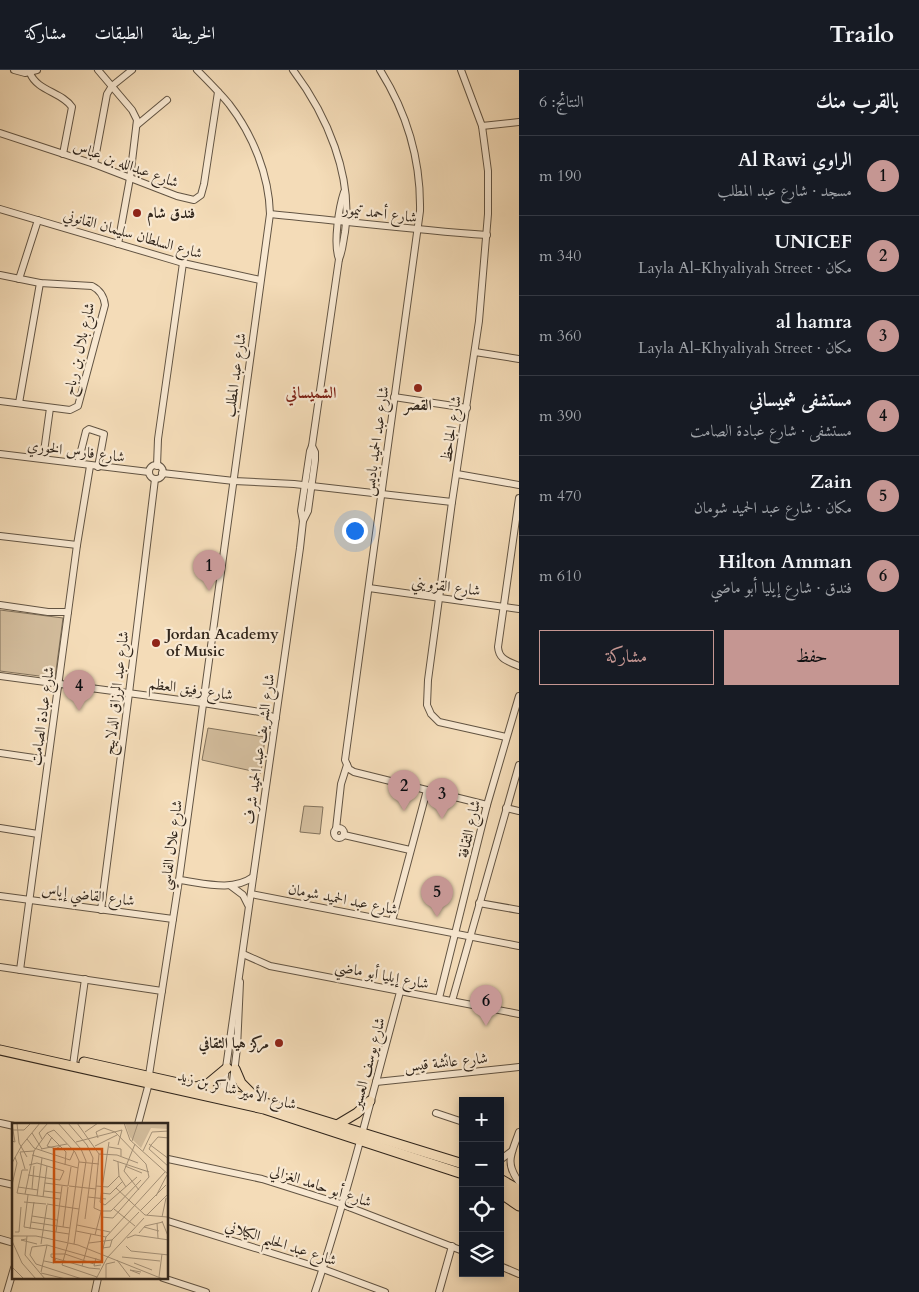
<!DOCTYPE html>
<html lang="ar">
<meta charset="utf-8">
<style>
body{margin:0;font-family:Cardo,Amiri,serif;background:#20242c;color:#f1f3f6;direction:rtl}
.controls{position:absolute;right:15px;bottom:15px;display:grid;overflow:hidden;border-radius:0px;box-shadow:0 2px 8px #0003}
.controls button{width:45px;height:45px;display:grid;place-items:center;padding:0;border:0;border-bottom:1px solid #363941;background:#171b24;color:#f1f3f6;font:25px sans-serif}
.you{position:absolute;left:354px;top:460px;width:18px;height:18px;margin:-12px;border:4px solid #fff;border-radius:50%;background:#1a73e8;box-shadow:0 0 0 8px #1a73e833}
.badge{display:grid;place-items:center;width:32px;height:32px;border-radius:50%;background:#c59692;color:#111;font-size:16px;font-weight:700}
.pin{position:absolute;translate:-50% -41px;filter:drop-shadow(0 1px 2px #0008)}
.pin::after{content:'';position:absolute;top:26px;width:18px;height:15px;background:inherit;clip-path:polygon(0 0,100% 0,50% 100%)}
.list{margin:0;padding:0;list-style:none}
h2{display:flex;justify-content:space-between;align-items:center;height:65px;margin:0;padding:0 20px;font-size:21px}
h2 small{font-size:16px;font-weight:400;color:#9ea1a6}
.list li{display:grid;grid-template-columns:32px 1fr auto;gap:15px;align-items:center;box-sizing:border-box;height:80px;padding:0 20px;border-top:1px solid #363941}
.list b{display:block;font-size:19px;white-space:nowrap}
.list p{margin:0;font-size:16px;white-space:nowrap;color:#9ea1a6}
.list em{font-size:16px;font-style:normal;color:#9ea1a6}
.actions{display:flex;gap:10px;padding:15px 20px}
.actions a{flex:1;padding:11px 0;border:1px solid #c59692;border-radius:0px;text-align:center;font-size:18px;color:#c59692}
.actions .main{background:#c59692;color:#111}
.icon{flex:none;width:28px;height:28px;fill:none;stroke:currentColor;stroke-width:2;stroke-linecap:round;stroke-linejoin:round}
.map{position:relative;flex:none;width:519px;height:1222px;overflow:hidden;direction:ltr}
header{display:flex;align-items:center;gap:30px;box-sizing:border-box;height:70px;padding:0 25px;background:#171b24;border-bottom:1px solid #363941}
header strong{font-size:24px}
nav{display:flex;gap:28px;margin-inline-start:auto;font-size:18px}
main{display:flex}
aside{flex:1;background:#171b24}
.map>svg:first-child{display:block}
.green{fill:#d3bd9d;stroke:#82725c}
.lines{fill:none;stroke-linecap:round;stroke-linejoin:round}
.minor-casing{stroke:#625443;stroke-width:8}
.major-casing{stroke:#31261c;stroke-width:11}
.minor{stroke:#f8e8d1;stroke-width:6}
.major{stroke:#f4dcb8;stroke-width:9}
.poi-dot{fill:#8f2418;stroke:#f8e8d1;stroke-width:2}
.labels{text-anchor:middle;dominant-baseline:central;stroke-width:4.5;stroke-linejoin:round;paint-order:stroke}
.street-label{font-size:15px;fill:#31261c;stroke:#f8e8d1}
.poi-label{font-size:15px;font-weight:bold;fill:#31261c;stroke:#f8e8d1;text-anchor:start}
.neighbourhood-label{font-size:16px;font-weight:bold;fill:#7a1f14;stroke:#f8e8d1}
.inset-road{fill:none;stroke:#a6937a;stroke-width:1}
.view{fill:#d6540e;fill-opacity:0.15;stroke:#d6540e;stroke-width:2.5}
.inset-edge{fill:none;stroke:#31261c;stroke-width:2.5}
</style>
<header>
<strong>Trailo</strong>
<nav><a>الخريطة</a><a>الطبقات</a><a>مشاركة</a></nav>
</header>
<main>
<aside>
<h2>بالقرب منك<small>النتائج: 6</small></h2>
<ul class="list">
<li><span class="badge">1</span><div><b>الراوي Al Rawi</b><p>مسجد · شارع عبد المطلب</p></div><em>190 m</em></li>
<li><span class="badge">2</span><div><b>UNICEF</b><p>مكان · Layla Al-Khyaliyah Street</p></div><em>340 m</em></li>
<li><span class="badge">3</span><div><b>al hamra</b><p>مكان · Layla Al-Khyaliyah Street</p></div><em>360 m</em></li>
<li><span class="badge">4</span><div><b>مستشفى شميساني</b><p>مستشفى · شارع عبادة الصامت</p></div><em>390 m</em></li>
<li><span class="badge">5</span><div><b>Zain</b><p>مكان · شارع عبد الحميد شومان</p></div><em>470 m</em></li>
<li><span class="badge">6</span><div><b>Hilton Amman</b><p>فندق · شارع إيليا أبو ماضي</p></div><em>610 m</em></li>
</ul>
<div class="actions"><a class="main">حفظ</a><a>مشاركة</a></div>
</aside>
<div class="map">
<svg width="519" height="1222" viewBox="0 0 519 1222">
<rect width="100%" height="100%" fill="#f4dcb8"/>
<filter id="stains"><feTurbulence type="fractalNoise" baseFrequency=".004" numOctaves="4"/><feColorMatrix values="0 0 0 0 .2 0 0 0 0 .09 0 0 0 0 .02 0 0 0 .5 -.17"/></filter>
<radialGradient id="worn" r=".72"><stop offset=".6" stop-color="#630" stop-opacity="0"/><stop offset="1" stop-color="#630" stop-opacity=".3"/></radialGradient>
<g class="green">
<polygon points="0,540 63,548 55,608 0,601"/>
<polygon points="208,658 265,667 261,703 202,690"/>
<polygon points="304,736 323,737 320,764 300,762"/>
</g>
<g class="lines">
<g class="minor-casing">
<g id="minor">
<polyline points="14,0 25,3 37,0"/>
<polyline points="98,0 132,40 137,50 130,108 118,174"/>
<path d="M380 0C407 43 421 90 420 141L345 690 349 699 354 702 487 735"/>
<polyline points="461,0 482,56 488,101 488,144 479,251 452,432 428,610 427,635 431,644 439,652 506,667"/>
<path d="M30 3C37 21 62 22 72 37L63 84"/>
<polyline points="137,55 167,30"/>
<polyline points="482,56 519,52"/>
<polyline points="0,63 94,94 177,126 194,130 201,125 204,114 218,22"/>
<polyline points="94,94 107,24 112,16 132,0"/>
<polyline points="0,139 183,193 260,210"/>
<path d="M270 144C343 151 415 160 487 165"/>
<path d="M339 189C333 174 339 137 344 122"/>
<path d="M0 205 40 213 92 216C100 220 104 226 105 235L78 336 70 340 0 331"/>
<polyline points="19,209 38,150"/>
<polyline points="475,282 519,289"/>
<polyline points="394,327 467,338"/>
<polyline points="19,333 40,213"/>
<polyline points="0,384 149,402"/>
<polyline points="43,389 50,338"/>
<polyline points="78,393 86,361 89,359 104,364 98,397"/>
<circle cx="156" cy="402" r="7"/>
<polyline points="157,396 158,369 183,193"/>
<polyline points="162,403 234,411 294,414 452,432"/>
<polyline points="457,404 519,415"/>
<path d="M519 428 498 577C499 590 508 591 519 596"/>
<polyline points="303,451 308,441 315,390 315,382 312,376"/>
<polyline points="0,466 77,475"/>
<polyline points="369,518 519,539"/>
<polyline points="0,535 48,542 68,542"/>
<polyline points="0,606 203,633 260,642 276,648"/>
<polyline points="0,683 48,690"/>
<polyline points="506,738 519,741"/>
<circle cx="339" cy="763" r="5"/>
<polyline points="0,758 38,764"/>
<polyline points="336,759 341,714 347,695"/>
<polyline points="344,765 410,780"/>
<path d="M179 810C204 813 232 822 253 807"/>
<polyline points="231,816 243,825 248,835"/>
<polyline points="251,824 519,876"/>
<polyline points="0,826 173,849"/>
<polyline points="479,833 519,840"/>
<polyline points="101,840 129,623 155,409"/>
<polyline points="392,851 427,720"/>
<polyline points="243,884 270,896 519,944"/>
<polyline points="0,897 162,921"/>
<polyline points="20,900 77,475 90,396"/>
<polyline points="439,928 487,735 519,626"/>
<polyline points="452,931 519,695"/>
<polyline points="73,995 85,909"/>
<path d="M149 1005 179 810 270 144C269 105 253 65 229 34 219 22 208 11 197 0"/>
<polyline points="376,1012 519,997"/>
<path d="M222 1026 300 478 303 451 301 441 310 381 312 376 339 189C343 180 343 171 345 162 353 106 327 45 293 0"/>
<polyline points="231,1028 237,978 240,912"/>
<polyline points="436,1043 463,1052"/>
<polyline points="0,1053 14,1056"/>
<polyline points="138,1054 149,1013"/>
<path d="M519 1062C512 1083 504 1092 519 1112"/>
<polyline points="168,1089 262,1109 341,1134 463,1181"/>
<polyline points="500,1090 512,1081"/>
<polyline points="0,1112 14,1115"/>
<polyline points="168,1151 323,1199 385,1222"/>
<polyline points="0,1169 14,1173"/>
<polyline points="500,1196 519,1204"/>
<polyline points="163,1208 206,1222"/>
<polyline points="7,1222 14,1198"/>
<polyline points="95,1222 98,1208"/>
<path d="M315 1222C348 1123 373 1022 400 922"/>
<polyline points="439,1222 452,1176"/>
</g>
</g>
<g class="major-casing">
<g id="major">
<polyline points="0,980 264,1039 463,1104"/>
<polyline points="84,992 259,1031 463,1094"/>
<polyline points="235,999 241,1013 257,1029"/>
<polyline points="199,1016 209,1013 227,998"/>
<polyline points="337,1055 357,1043 370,1031"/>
<polyline points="500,1109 519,1120"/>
<polyline points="504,1120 519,1128"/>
<polyline points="500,1123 519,1136"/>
</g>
</g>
<use href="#minor" class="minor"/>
<use href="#major" class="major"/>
</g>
<g class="poi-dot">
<circle cx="137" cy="143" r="5"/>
<circle cx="418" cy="318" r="5"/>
<circle cx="156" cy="573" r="5"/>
<circle cx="279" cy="973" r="5"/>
</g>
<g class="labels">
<g class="street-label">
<text transform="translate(126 94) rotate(20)">شارع عبدالله بن عباس</text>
<text transform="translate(380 143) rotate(7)">شارع أحمد تيمور</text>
<text transform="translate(133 164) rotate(16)">شارع السلطان سليمان القانوني</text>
<text transform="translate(79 279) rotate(-77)">شارع بلال بن رباح</text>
<text transform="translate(235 305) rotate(-82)">شارع عبد المطلب</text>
<text transform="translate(451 359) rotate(-81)">شارع الجاحظ</text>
<text transform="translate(376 371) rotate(-82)">شارع عبد الحميد باديس</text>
<text transform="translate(76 381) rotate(7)">شارع فارس الخوري</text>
<text transform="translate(446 516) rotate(8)">شارع القزويني</text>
<text transform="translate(191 619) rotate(8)">شارع رفيق العظم</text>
<text transform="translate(116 623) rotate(-83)">شارع عبد الرزاق الدلابيح</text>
<text transform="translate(42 646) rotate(-82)">شارع عبادة الصامت</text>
<text transform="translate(259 679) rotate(-82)">شارع الشريف عبد الحميد شرف</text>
<text transform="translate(469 759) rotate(-77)">شارع الثقافة</text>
<text transform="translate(171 775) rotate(-82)">شارع علال الفاسي</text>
<text transform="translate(88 825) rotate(7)">شارع القاضي إياس</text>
<text transform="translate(343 829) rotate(11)">شارع عبد الحميد شومان</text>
<text transform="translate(382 905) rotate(11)">شارع إيليا أبو ماضي</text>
<text transform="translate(446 992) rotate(-6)">شارع عائشة قيس</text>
<text transform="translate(368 993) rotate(-75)">شارع يوسف العسير</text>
<text transform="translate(237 1020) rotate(14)">شارع الأمير شاكر بن زيد</text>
<text transform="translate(321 1116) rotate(18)">شارع أبو حامد الغزالي</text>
<text transform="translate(281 1173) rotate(18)">شارع عبد الحليم الكيلاني</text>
</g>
<g class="poi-label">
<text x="147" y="143">فندق شام</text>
<text x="418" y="335" text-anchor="middle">القصر</text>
<text x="166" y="564">Jordan Academy<tspan x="166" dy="17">of Music</tspan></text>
<text x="269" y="973" text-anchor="end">مركز هيا الثقافي</text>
</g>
<g class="neighbourhood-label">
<text x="311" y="323">الشميساني</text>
</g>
</g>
<g transform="translate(12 1053)">
<rect width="156" height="156" fill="#f4dcb8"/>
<path d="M113 0H156V6L139 5 129 25 118 14Z" fill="#d3bd9d"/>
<path class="inset-road" d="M5 0 7 20 15 34M46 0 69 26 74 38 62 121M56 0 75 22 81 35 73 96M65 0 87 31 82 85 89 88M112 0 118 17 157 52M0 1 3 19 0 18M0 7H12L19 0M73 9 86 0M20 10 30 26M35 10 54 29 53 42M40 14 35 23 44 26 48 23M86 15 84 9 92 5 103 9M15 16 22 25 58 37 62 28M30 16 27 10 36 0M120 18 126 0M64 19 110 7M123 21 112 48 127 67M137 21 157 36M106 22 110 7M139 22 137 26 157 44M139 22 146 14 157 15M83 23 105 12M97 24 109 26V33M29 26 55 21M131 28 140 9 157 8M87 31 105 32 126 40M20 32 66 45M101 37 137 49M67 39 87 41M106 39 107 53 114 64M0 40 10 22 28 0M113 43 130 50M13 46 8 29 22 28M16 47H10L5 70 48 76M16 52 48 57 52 48 25 40 17 42M33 60 56 63M0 62 5 40 3 34M56 63 59 44M57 63 84 66M84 63 96 64 107 53M6 64 26 67M104 65 133 92 155 94M20 66 22 43M32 68 49 70M89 70 98 71 110 59M13 71 22 28 35 10 42 7 63 29 67 38 56 119M16 72 12 104 57 111M25 73 30 35M144 73 155 52M31 74 35 43M76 74 94 76M12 79 34 81M35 81 67 86M93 82 88 79 97 19M93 82 125 54M102 86 123 103M91 88H99L129 57M128 88 154 62M135 92 157 70M20 93 45 97M89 94 101 95 137 54 134 41 103 9M150 94 154 75M150 98 156 113M19 99 58 105M145 100 146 115M65 102 98 109M51 104 56 64M132 104 147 108M18 106 22 79M64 108 94 114M3 109H7L9 84M44 109 50 63M127 110 133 103 151 99M83 112 91 81M0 113H24L66 122 151 156M15 113 13 132 33 156M115 115 123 112 157 117M14 116 9 117 25 121M0 118 10 140 24 156M56 120 50 142 85 154M77 120 100 117M29 121 35 82M114 123 119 128 157 132M90 125 98 124 100 117 127 89M90 129 94 114 153 49M110 134 148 138M84 135 82 143 89 142M105 137 118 154M32 138 42 140 44 135M122 140 140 147M82 141 53 131H39V134L77 145 88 146M70 143 79 111M0 144 12 156M29 149 35 122M29 150 54 156M128 151 118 147 129 149M147 154 150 131M70 156 24 141 18 132 20 124 35 122 91 138M84 156 95 135 132 95M94 156V141L103 139"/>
<path class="view" d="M42 26H90V139H42Z"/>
<rect width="156" height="156" class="inset-edge"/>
</g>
<rect width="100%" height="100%" filter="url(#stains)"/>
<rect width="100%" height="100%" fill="url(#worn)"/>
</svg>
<div class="controls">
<button>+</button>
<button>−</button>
<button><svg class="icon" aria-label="locate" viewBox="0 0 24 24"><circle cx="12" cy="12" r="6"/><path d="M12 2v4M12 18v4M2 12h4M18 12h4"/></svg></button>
<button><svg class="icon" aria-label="layers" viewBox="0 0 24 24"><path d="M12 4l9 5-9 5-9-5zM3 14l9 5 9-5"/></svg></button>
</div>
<div class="you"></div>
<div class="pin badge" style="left:209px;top:521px">1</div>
<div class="pin badge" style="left:404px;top:741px">2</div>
<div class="pin badge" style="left:442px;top:749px">3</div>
<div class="pin badge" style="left:79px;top:641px">4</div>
<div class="pin badge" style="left:437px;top:847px">5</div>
<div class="pin badge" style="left:486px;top:956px">6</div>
</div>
</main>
